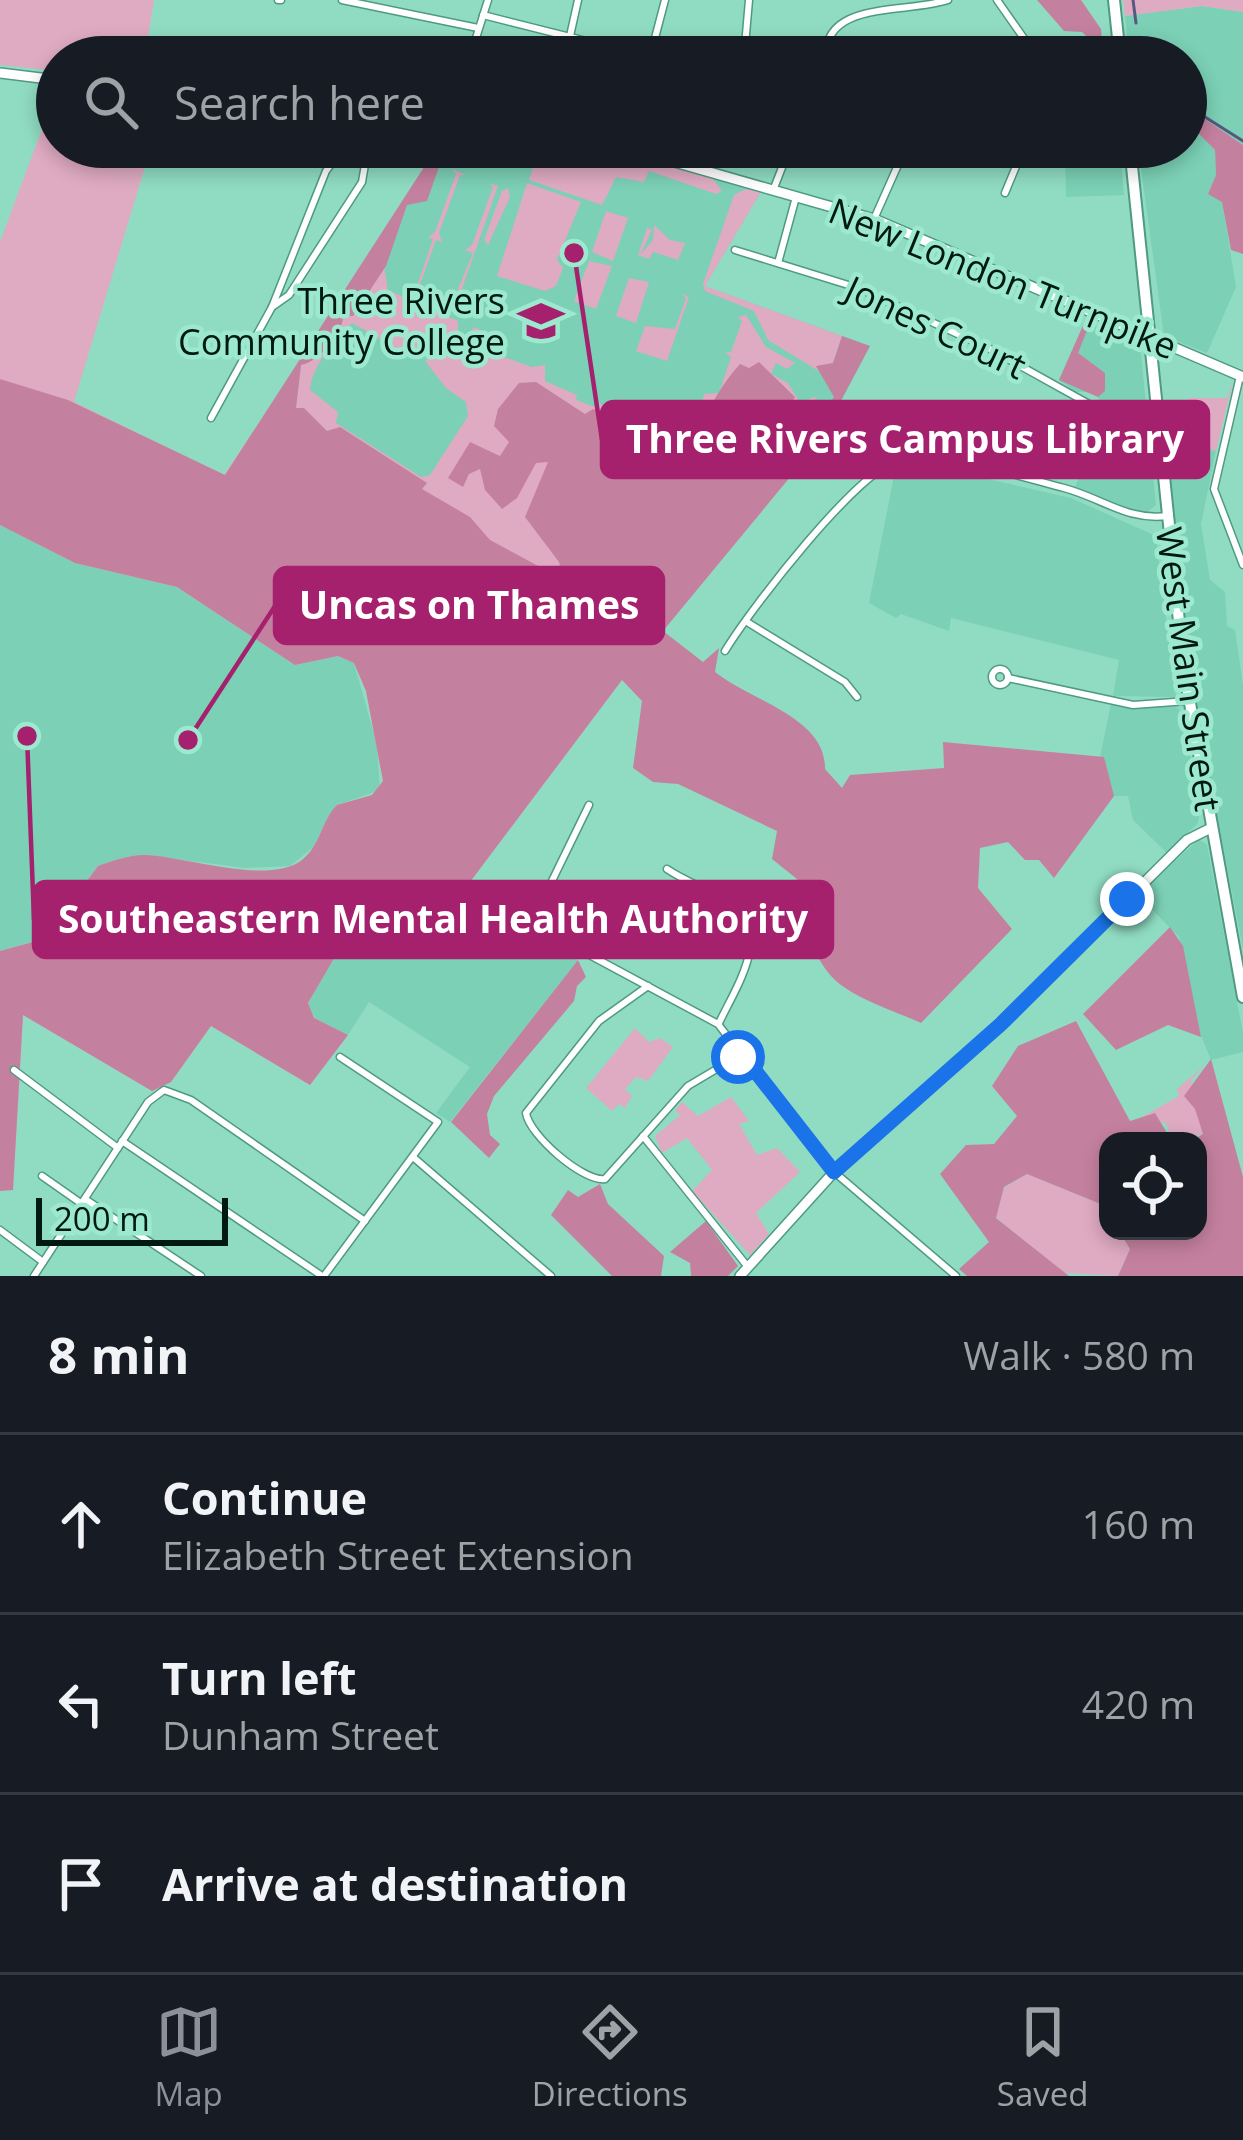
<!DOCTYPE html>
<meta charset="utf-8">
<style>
body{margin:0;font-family:"Open Sans",sans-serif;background:#20242c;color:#f1f3f6}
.controls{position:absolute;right:36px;bottom:36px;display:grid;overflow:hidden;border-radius:24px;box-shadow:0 6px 18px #0003}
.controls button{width:108px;height:108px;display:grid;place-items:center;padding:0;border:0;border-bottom:3px solid #363941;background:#171b24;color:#f1f3f6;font:60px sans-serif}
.scale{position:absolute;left:36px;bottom:30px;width:192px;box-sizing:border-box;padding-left:12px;border:6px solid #001a12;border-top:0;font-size:33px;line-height:42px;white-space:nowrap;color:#001a12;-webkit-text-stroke:9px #9ce9cf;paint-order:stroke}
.stop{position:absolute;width:36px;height:36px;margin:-27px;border:9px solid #1a73e8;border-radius:50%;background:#fff}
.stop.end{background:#1a73e8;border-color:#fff;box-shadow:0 3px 12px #0008}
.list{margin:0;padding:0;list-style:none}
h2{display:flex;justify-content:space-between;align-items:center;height:156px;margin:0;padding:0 48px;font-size:51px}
h2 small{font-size:39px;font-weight:400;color:#9ea1a6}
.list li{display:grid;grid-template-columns:78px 1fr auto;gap:36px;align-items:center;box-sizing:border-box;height:180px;padding:0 48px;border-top:3px solid #363941}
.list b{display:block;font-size:45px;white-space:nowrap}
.list p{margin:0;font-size:39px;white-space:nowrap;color:#9ea1a6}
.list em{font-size:39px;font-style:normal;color:#9ea1a6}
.icon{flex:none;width:66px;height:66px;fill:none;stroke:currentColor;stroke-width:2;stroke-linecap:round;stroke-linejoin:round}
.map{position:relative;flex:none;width:1243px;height:1276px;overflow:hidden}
.search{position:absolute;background:#171b24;box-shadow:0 6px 18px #0003;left:36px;right:36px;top:36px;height:132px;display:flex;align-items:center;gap:30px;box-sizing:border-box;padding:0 42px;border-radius:66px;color:#9ea1a6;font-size:45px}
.sheet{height:696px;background:#171b24}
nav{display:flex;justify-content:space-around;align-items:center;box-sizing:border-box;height:168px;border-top:3px solid #363941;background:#171b24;font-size:33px;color:#9ea1a6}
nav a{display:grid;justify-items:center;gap:6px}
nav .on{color:#8c9099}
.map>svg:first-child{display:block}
.built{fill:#7bd0b5}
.green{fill:#dfabc2}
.forest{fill:#c4819f}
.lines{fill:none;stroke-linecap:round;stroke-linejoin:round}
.stream{stroke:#57587f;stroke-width:3}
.street-casing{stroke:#4e9a82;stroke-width:9}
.secondary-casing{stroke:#4e9a82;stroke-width:12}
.primary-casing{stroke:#4e9a82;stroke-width:14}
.street{stroke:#fff;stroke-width:6}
.secondary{stroke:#fff;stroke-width:9}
.primary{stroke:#fff;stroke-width:10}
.route{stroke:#1a73e8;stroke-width:15}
.labels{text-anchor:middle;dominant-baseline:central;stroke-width:9;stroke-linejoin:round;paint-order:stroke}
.street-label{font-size:36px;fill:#001a12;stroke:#9ce9cf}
.poi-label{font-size:36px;fill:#001a12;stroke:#9ce9cf;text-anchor:end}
.leader{fill:none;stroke:#a5206d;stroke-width:4.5}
.callout-dot{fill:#a5206d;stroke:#9ce9cf;stroke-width:4.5}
.callout{fill:#a5206d;stroke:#a5206d;stroke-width:4.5}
.callout-label{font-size:39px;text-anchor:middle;font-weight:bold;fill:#fff}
</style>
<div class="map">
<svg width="1243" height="1276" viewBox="0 0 1243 1276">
<rect width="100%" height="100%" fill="#90dcc2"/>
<g class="built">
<polygon points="1202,6 1243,12 1243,145 1186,106 1186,57 1129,57 1125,16"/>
<polygon points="1186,121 1215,150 1216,175 1208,194 1222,201 1236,287 1207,353 1164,336 1138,147 1186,147"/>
<polygon points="438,147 603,147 762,190 705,286 870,346 827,428 804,425 787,383 765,370 690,440 432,491 271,405"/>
<polygon points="1065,147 1120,147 1124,195 1066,197"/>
<polygon points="1085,321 1132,342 1141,354 1156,505 1148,511 1130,511 1075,487 1093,445 1085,440 1099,399 1094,392 1076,392 1059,380"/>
<polygon points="1199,446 1216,451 1201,524 1210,580 1225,592 1227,626 1235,630 1243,685 1243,949 1192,685 1168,451"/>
<polygon points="927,465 1071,498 1156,536 1176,697 1113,696 1119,660 951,618 949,631 901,614 896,618 869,603 896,466"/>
<polygon points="0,525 75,563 177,587 295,665 338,656 354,663 377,745 380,790 337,805 317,844 290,866 245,868 145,855 98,866 44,939 0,951"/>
<polygon points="1111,704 1176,707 1183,713 1200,812 1198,823 1167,853 1133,820 1128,796 1114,796 1100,757"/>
<polygon points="1199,839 1207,845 1243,1033 1243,1052 1211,1060 1198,1028 1179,937 1138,895"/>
<polygon points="470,882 490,923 578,960 450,1122 436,1113 470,1067 369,1002 348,1035 317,1021 308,1007 314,987 347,936 363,884"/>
</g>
<g class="green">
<polygon points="0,0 154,0 145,57 57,57 57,71 0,65"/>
<polygon points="1123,0 1243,0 1243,12 1202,6 1125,16"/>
<path d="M56 91 57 147H151L74 402 224 475 271 405 427 484 340 428 326 431 296 408 301 365 319 354 343 315 353 316 384 266 388 290 458 321V333L407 354 352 323C336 340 312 364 310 390L338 412 336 423 421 477 430 475 468 416 466 402 446 388 425 361 463 343 474 327 483 331 493 353 532 367 545 365V381L577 395 576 400 595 407 599 402 605 410 688 439 696 435 704 394 719 393 731 357 725 352H731L742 321 738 317 746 315 766 347 795 363 787 369 776 363 771 374 788 383 800 403 817 396 811 405 821 416 794 418 819 442 622 680 470 882 363 884 347 936 308 1003 314 1018 348 1035 310 1085 211 1026 171 1082 152 1091 23 1015 13 1190 0 1191V951L44 939 98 866C112 861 129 855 144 855 185 856 268 886 302 860 321 845 321 821 337 805L372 795 383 781 366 691 354 663 338 656 295 665 177 587 75 563 0 525V242Z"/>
<path d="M531 147C596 147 652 159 713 179L722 191 716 194 649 171 644 182 616 177 602 205 529 180 535 160Z"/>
<polygon points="452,169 466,175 460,175 439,233 442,242 436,240 418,290 422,296 409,290 416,289 433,239 428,237 435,232 456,174"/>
<polygon points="489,183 498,186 457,303 453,301 473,253 465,250 472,245 493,187"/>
<polygon points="527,183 581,202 557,260 563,268 556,286 545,291 497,276"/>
<polygon points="508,188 510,197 488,245 484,240 502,191"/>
<polygon points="746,189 761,192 705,286 842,336 833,363 816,367 822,373 768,340 754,311 705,291 703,284 734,195"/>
<polygon points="606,211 628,218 613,261 592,252"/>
<polygon points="654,225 670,240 685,243 678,260 653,252 649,259 638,255 647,228 652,230 640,255 653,240"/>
<polygon points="589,261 612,266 596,309 574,301"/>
<polygon points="629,278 649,282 636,323 616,316"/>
<polygon points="682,294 689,297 667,361 636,351 645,326 675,329 686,298"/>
<polygon points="1233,381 1216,451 1199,446 1173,450 1171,422 1188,421 1188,398 1227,398"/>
<polygon points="635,1028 649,1042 660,1038 673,1047 648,1081 636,1077 625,1089 632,1096 625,1108 619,1104 612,1111 586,1088"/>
<polygon points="1205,1065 1191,1080 1203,1134 1172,1141 1166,1123 1140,1118 1179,1096 1177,1089"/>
<polygon points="731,1097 749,1121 739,1124 757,1155 777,1148 800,1172 756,1213 769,1234 750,1255 692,1191 712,1170 687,1138 662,1153 655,1136 680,1115 675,1110 682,1102 698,1116"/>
<polygon points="1027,1174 1108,1207 1108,1231 1125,1231 1122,1236 1130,1249 1118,1276 1063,1273 996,1217 1004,1188"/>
</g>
<g class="forest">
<polygon points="1037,0 1081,0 1101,29 1103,52 1082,32 1064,31"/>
<polygon points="1186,106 1243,145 1243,254 1231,250 1222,202 1208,194 1216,175 1215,150 1186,121"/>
<path d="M437 147H446L427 201 407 205 386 266 353 316H343C344 330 321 361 301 365L296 408H304L327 431 340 427 427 483 422 489 470 517 490 540 555 575 561 570 559 562 525 517 548 462 536 463 517 498 502 509 485 490 480 469 469 474 463 487 448 478 470 442 500 456 509 442 494 426 498 409 519 383 536 382 585 414 593 409C619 419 672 446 698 436 708 408 721 385 740 364L749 368 759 362 795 397 788 409 764 414 768 425 783 434 788 421 820 417 834 397 816 366 833 363 842 336 870 346 819 442 663 631 703 662 719 648 715 672C751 701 826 717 825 769L842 788 850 775 944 768 943 742 1104 757 1114 796 1054 878 1039 860H1025L1008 842 980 848 978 888 1012 929 921 1023C895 1011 858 1000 836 981 813 960 805 919 783 907L797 879 772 859 777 831 678 784 653 782 633 768 642 701 622 680 470 882 363 884 347 936 308 1003 314 1018 348 1035 310 1085 211 1026 171 1082 152 1091 23 1015 13 1190 0 1191V951L44 939 98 866C112 861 129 855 144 855 185 856 268 886 302 860 321 845 321 821 337 805L372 795 383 781 366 691 354 663 338 656 295 665 177 587 75 563 0 525V379L68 400 225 475Z"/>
<polygon points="1085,321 1090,323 1078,353 1105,373 1105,391 1098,397 1059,380"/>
<polygon points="1170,927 1183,946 1201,1037 1168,1025 1116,1050 1083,1014"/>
<polygon points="578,960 586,977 577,986 574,1001 494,1096 487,1114 490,1135 500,1144 489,1158 451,1122"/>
<polygon points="1076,1021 1130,1121 1155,1113 1172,1141 1108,1141 1108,1207 1027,1174 1004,1187 996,1218 1069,1276 967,1276 959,1269 989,1242 940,1174 966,1145 994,1144 1017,1116 992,1086 1018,1046"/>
<polygon points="1211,1059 1243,1177 1243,1276 1118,1276 1130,1249 1122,1236 1125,1231 1198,1231 1198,1141 1191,1141 1203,1134 1195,1109 1184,1096"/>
<polygon points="600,1184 608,1204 664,1256 661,1276 612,1276 551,1215 568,1190 578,1197"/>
<polygon points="706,1221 738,1266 728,1276 691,1276 690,1263 670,1252"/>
</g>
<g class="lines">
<g class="stream">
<polyline points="1133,0 1136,23"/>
<polyline points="1186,105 1243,141"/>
</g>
<g class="street-casing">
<g id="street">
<polyline points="278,0 281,0"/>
<polyline points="342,0 478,28"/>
<polyline points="997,0 1037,57"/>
<polyline points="483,15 650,57"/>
<polyline points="570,36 578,0"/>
<polyline points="470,57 488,0"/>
<polyline points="650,57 665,0"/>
<polyline points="744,57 749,0"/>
<path d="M826 57C824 0 906 14 948 0"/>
<polyline points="1016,57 1035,57"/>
<polyline points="983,147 1018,163"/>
<polyline points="774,188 790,147"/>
<polyline points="1005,193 1024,147"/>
<polyline points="874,219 906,147"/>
<polyline points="735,250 858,288 990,349 1089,404"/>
<polyline points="778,263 796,197"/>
<polyline points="272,307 326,171 338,155 354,147"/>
<polyline points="1240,376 1214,489 1243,565"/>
<polyline points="211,418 272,307 289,295 362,182 368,147"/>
<polyline points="747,622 845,682 857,697"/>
<path d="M725 651C749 611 861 465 902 459 945 452 1021 477 1064 488 1102 498 1127 521 1167 516"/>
<circle cx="1000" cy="677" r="8"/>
<polyline points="1008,678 1133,705 1188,701"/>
<polyline points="589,805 550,885 554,914 571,945 718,1024 826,1165 956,1276"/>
<path d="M667 869C686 882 708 889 728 901 776 929 736 987 719 1023"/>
<path d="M648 986 599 1021 526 1113C529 1135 583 1182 605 1179L688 1086 742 1054"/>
<polyline points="14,1070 118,1148"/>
<polyline points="643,1136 748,1267"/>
<polyline points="122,1141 322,1276"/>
<polyline points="413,1157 551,1276"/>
<polyline points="42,1176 82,1204"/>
<polyline points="85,1199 201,1276"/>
<polyline points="0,1230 43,1262"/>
<polyline points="34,1276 148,1102 164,1090 191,1100 365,1221"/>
<polyline points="324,1276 438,1122 340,1057"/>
</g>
</g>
<g class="secondary-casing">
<g id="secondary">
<polyline points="0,73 57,80"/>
<polyline points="622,147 874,219 1243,377"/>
<polyline points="740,1276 834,1172 1001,1025 1187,840 1211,828"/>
</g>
</g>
<g class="primary-casing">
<g id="primary">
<polyline points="1114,0 1120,57"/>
<polyline points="1130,147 1184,670 1243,997"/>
</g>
</g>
<use href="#street" class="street"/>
<use href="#secondary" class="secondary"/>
<use href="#primary" class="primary"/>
</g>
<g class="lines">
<polyline class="route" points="738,1057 742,1054 834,1172 1001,1024 1127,899"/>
</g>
<defs>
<g id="university-bare" transform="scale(3.6)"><path d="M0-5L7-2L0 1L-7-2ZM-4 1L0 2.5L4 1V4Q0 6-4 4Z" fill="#a5206d" stroke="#9ce9cf" stroke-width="2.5" paint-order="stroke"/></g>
</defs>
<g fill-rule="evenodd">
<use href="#university-bare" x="541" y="321"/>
</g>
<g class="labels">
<g class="street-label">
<text transform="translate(1003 278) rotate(22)">New London Turnpike</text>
<text transform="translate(936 327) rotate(25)">Jones Court</text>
<text transform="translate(1189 669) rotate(82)">West Main Street</text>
</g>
<g class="poi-label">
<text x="505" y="300">Three Rivers<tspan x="505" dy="41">Community College</tspan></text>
</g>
</g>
<path class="leader" d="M574 253L602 440M188 740L275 606M27 736L34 920"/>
<g class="callout-dot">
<circle cx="574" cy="253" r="12"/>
<circle cx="188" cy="740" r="12"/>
<circle cx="27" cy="736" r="12"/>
</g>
<g class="callout">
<rect x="602" y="402" width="606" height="75" rx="12"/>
<rect x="275" y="568" width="388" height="75" rx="12"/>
<rect x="34" y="882" width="798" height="75" rx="12"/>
</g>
<g class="callout-label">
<text x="905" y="453">Three Rivers Campus Library</text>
<text x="469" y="619">Uncas on Thames</text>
<text x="433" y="933">Southeastern Mental Health Authority</text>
</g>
</svg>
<div class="controls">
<button><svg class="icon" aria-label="locate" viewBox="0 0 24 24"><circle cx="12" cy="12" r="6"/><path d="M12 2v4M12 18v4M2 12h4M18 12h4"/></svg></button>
</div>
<div class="scale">200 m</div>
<div class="stop" style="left:738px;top:1057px"></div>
<div class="stop end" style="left:1127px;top:899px"></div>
<div class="search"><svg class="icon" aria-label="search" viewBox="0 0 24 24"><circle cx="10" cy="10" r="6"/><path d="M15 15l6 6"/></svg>Search here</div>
</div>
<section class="sheet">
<h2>8 min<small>Walk · 580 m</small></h2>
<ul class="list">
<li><svg class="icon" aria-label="ahead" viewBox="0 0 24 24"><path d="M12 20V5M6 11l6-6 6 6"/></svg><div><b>Continue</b><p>Elizabeth Street Extension</p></div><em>160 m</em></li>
<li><svg class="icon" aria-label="left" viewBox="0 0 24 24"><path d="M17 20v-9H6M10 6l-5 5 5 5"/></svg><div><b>Turn left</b><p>Dunham Street</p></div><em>420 m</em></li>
<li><svg class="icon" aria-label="arrive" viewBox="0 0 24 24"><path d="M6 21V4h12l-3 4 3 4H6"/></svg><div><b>Arrive at destination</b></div></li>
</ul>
</section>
<nav>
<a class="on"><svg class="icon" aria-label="map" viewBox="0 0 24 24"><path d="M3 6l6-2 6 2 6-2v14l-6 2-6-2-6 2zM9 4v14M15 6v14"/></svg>Map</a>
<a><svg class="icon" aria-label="directions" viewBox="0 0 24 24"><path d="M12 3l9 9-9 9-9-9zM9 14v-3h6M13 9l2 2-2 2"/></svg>Directions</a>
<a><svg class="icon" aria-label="saved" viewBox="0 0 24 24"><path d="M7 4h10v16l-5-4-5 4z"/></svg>Saved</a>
</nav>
